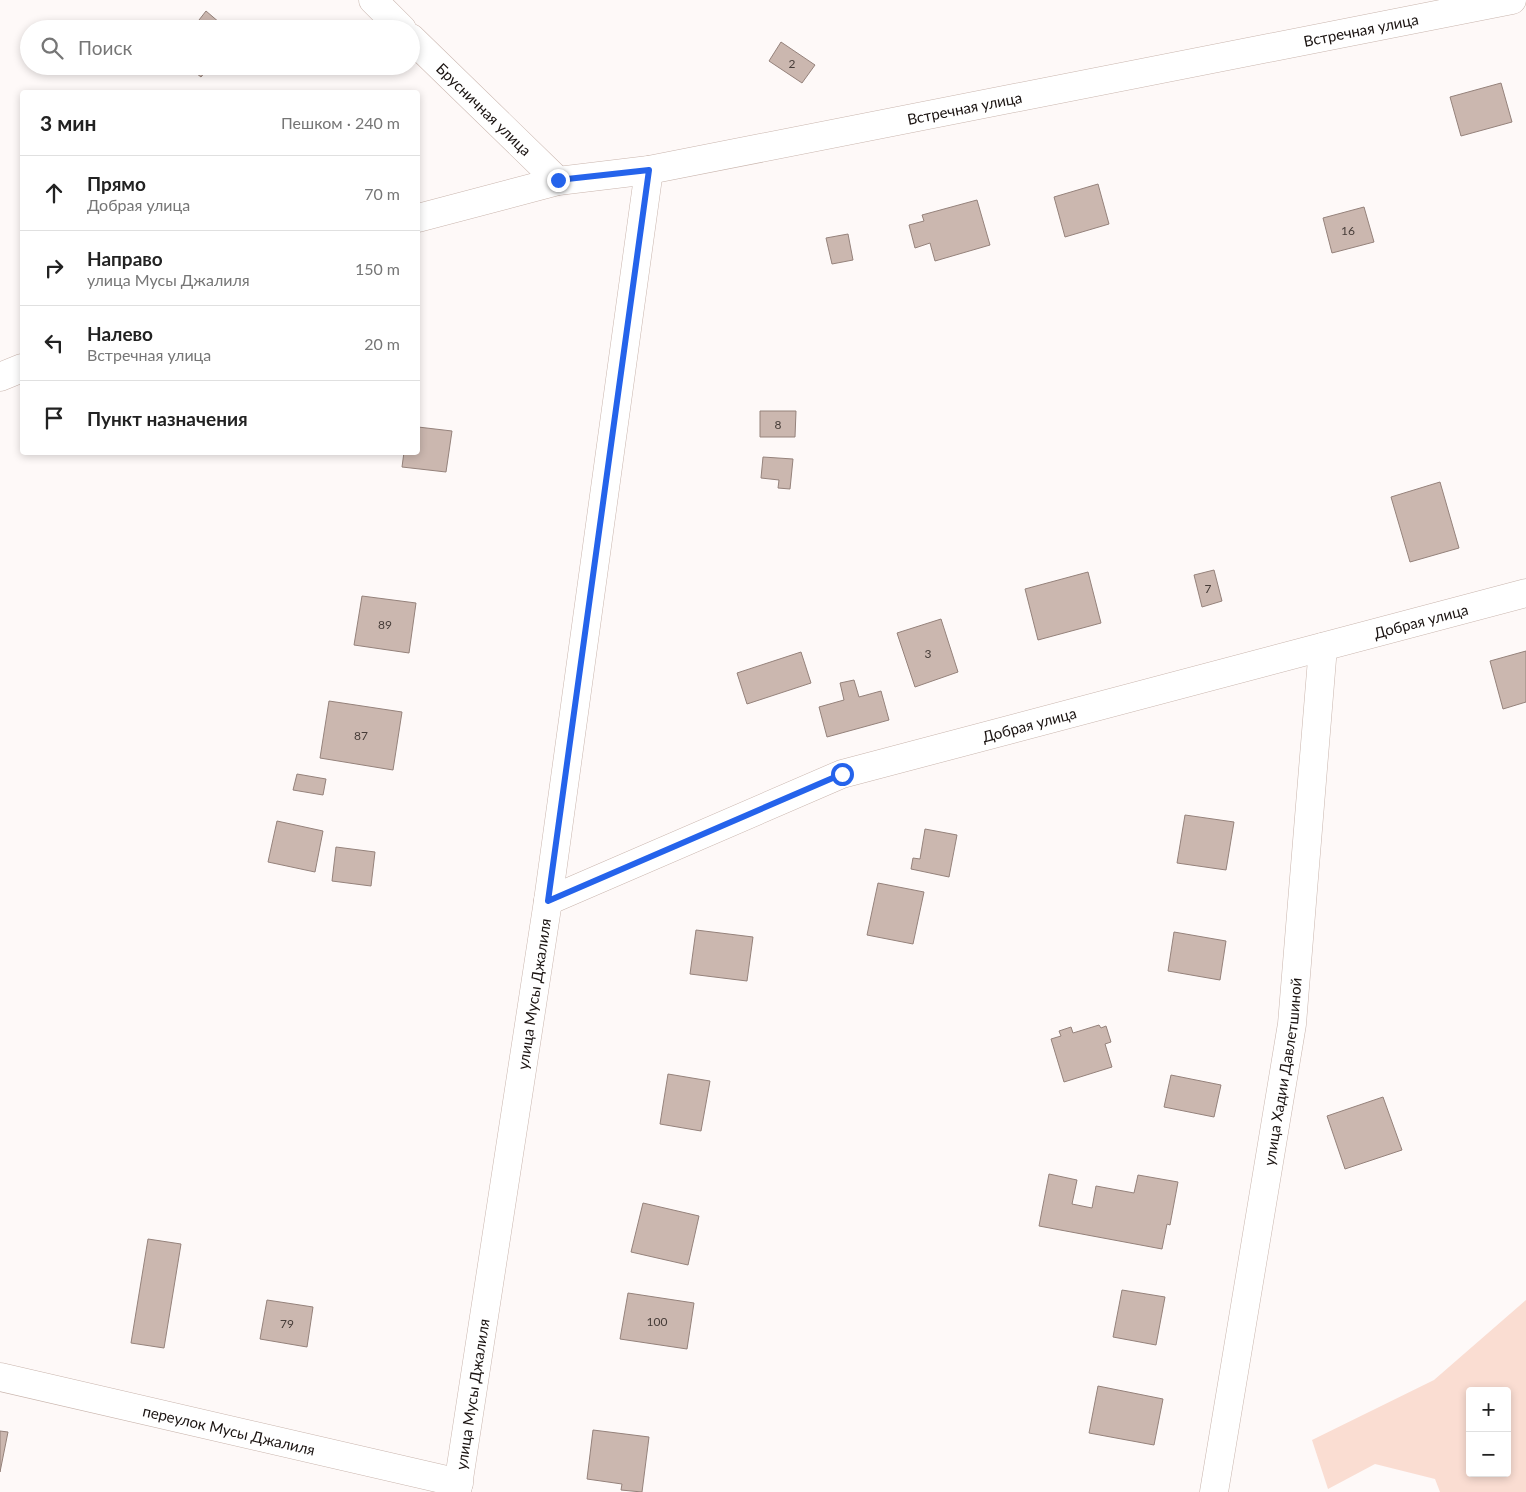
<!DOCTYPE html>
<html lang="ru">
<meta charset="utf-8">
<style>
body{margin:0;font-family:Lato,sans-serif;background:#f2f2f2;color:#222}
.controls{position:absolute;right:15px;bottom:15px;display:grid;overflow:hidden;border-radius:5px;box-shadow:0 2px 8px #0003}
.controls button{width:45px;height:45px;display:grid;place-items:center;padding:0;border:0;border-bottom:1px solid #e0e0e0;background:#fff;color:#222;font:25px sans-serif}
.stop{position:absolute;width:15px;height:15px;margin:-11px;border:4px solid #2563eb;border-radius:50%;background:#fff}
.stop.end{background:#2563eb;border-color:#fff;box-shadow:0 1px 5px #0008}
.list{margin:0;padding:0;list-style:none}
h2{display:flex;justify-content:space-between;align-items:center;height:65px;margin:0;padding:0 20px;font-size:21px}
h2 small{font-size:16px;font-weight:400;color:#767676}
.list li{display:grid;grid-template-columns:32px 1fr auto;gap:15px;align-items:center;box-sizing:border-box;height:75px;padding:0 20px;border-top:1px solid #e0e0e0}
.list b{display:block;font-size:19px;white-space:nowrap}
.list p{margin:0;font-size:16px;white-space:nowrap;color:#767676}
.list em{font-size:16px;font-style:normal;color:#767676}
.icon{flex:none;width:28px;height:28px;fill:none;stroke:currentColor;stroke-width:2;stroke-linecap:round;stroke-linejoin:round}
.map{position:relative;flex:none;width:1526px;height:1492px;overflow:hidden}
.search{position:absolute;background:#fff;box-shadow:0 2px 8px #0003;left:20px;top:20px;width:400px;height:55px;display:flex;align-items:center;gap:12px;box-sizing:border-box;padding:0 18px;border-radius:28px;color:#767676;font-size:19px}
.panel{position:absolute;background:#fff;box-shadow:0 2px 8px #0003;left:20px;top:90px;width:400px;height:365px;border-radius:5px}
.map>svg:first-child{display:block}
.green{fill:#faddd2;fill-rule:evenodd}
.building{fill:#cbb7af;stroke:#95827b}
.lines{fill:none;stroke-linecap:round;stroke-linejoin:round}
.street-casing{stroke:#c9b5ad;stroke-width:29}
.street{stroke:#fff;stroke-width:28}
.route{stroke:#2563eb;stroke-width:6}
.labels{text-anchor:middle;dominant-baseline:central;stroke-width:5;stroke-linejoin:round;paint-order:stroke}
.number-label{font-size:12px;fill:#463c38}
.street-label{font-size:15px;fill:#1a1311;stroke:#fff}
</style>
<div class="map">
<svg width="1526" height="1492" viewBox="0 0 1526 1492">
<rect width="100%" height="100%" fill="#fef9f8"/>
<path class="green" d="M1526 1300V1492H1440L1435 1479 1375 1464 1328 1489 1312 1440 1434 1380ZM1470 1391H1507V1473H1470Z"/>
<g class="building">
<polygon points="206,11 227,29 192,29"/>
<polygon points="781,42 815,65 802,83 769,61"/>
<polygon points="187,66 210,66 201,77"/>
<polygon points="1501,83 1512,122 1461,136 1450,97"/>
<polygon points="1098,184 1109,224 1065,237 1054,197"/>
<polygon points="977,200 990,245 935,261 930,243 915,248 909,225 924,221 922,215"/>
<polygon points="1364,207 1374,242 1332,253 1323,218"/>
<polygon points="848,234 853,260 832,264 826,238"/>
<polygon points="760,411 796,411 795,437 760,437"/>
<polygon points="418,427 452,431 446,472 402,467 404,452 418,452"/>
<polygon points="763,457 793,459 790,489 778,488 779,480 761,478"/>
<polygon points="1440,482 1459,548 1410,562 1391,497"/>
<polygon points="1214,570 1222,601 1202,607 1194,575"/>
<polygon points="1088,572 1101,623 1038,640 1025,589"/>
<polygon points="362,596 416,603 409,653 354,645"/>
<polygon points="941,619 958,672 915,687 897,633"/>
<polygon points="1526,651 1526,702 1503,709 1490,661"/>
<polygon points="801,652 811,683 747,704 737,673"/>
<polygon points="854,680 859,697 881,691 889,720 827,737 819,707 844,700 840,683"/>
<polygon points="329,701 402,712 393,770 320,758"/>
<polygon points="297,774 326,779 323,795 293,790"/>
<polygon points="1185,815 1234,822 1226,870 1177,863"/>
<polygon points="277,821 323,831 315,872 268,862"/>
<polygon points="925,829 957,835 949,877 911,869 913,858 920,859"/>
<polygon points="336,847 375,852 371,886 332,881"/>
<polygon points="878,883 924,892 913,944 867,935"/>
<polygon points="696,930 753,937 747,981 690,974"/>
<polygon points="1174,932 1226,941 1220,980 1168,971"/>
<polygon points="1099,1025 1101,1028 1106,1026 1111,1042 1105,1044 1112,1067 1064,1082 1051,1039 1061,1036 1059,1031 1071,1027 1073,1033"/>
<polygon points="668,1074 710,1081 701,1131 660,1124"/>
<polygon points="1171,1075 1221,1085 1214,1117 1164,1107"/>
<polygon points="1383,1097 1402,1150 1345,1169 1327,1116"/>
<polygon points="1049,1174 1077,1180 1072,1204 1092,1208 1096,1186 1134,1193 1138,1175 1178,1182 1170,1225 1167,1224 1162,1249 1039,1226"/>
<polygon points="643,1203 699,1216 688,1265 631,1252"/>
<polygon points="148,1239 181,1244 164,1348 131,1343"/>
<polygon points="1122,1290 1165,1297 1156,1345 1113,1337"/>
<polygon points="628,1293 694,1303 687,1349 620,1339"/>
<polygon points="267,1300 313,1307 307,1347 260,1339"/>
<polygon points="1098,1386 1163,1399 1154,1445 1089,1433"/>
<polygon points="593,1430 649,1437 642,1492 621,1490 622,1484 587,1479"/>
<polygon points="0,1431 8,1432 0,1472"/>
</g>
<g class="lines">
<g class="street-casing">
<g id="street">
<polyline points="373,0 402,29"/>
<path id="s1" d="M411 38 558 181"/>
<path id="s2" d="M418 218 558 181 649 170 1512 0"/>
<polyline points="0,377 22,368"/>
<path id="s3" d="M548 901 842 774 1526 593"/>
<path id="s4" d="M0 1377 459 1483"/>
<path id="s5" d="M457 1492 548 901 649 170"/>
<path id="s6" d="M1214 1492 1292 1024 1323 647"/>
</g>
</g>
<use href="#street" class="street"/>
</g>
<g class="lines">
<polyline class="route" points="558,180 649,170 548,901 842,774"/>
</g>
<g class="labels">
<g class="number-label">
<text x="792" y="63">2</text>
<text x="1348" y="230">16</text>
<text x="778" y="424">8</text>
<text x="1208" y="588">7</text>
<text x="385" y="624">89</text>
<text x="928" y="653">3</text>
<text x="361" y="735">87</text>
<text x="657" y="1321">100</text>
<text x="287" y="1323">79</text>
</g>
<g class="street-label">
<text stroke="none"><textPath href="#s2" startOffset="962">Встречная улица</textPath></text>
<text stroke="none"><textPath href="#s2" startOffset="558">Встречная улица</textPath></text>
<text stroke="none"><textPath href="#s1" startOffset="102">Брусничная улица</textPath></text>
<text stroke="none"><textPath href="#s3" startOffset="919">Добрая улица</textPath></text>
<text stroke="none"><textPath href="#s3" startOffset="514">Добрая улица</textPath></text>
<text stroke="none"><textPath href="#s5" startOffset="504">улица Мусы Джалиля</textPath></text>
<text stroke="none"><textPath href="#s6" startOffset="426">улица Хадии Давлетшиной</textPath></text>
<text stroke="none"><textPath href="#s5" startOffset="99">улица Мусы Джалиля</textPath></text>
<text stroke="none"><textPath href="#s4" startOffset="235">переулок Мусы Джалиля</textPath></text>
</g>
</g>
</svg>
<div class="controls">
<button>+</button>
<button>−</button>
</div>
<div class="stop" style="left:842px;top:774px"></div>
<div class="stop end" style="left:558px;top:180px"></div>
<div class="search"><svg class="icon" aria-label="search" viewBox="0 0 24 24"><circle cx="10" cy="10" r="6"/><path d="M15 15l6 6"/></svg>Поиск</div>
<section class="panel">
<h2>3 мин<small>Пешком · 240 m</small></h2>
<ul class="list">
<li><svg class="icon" aria-label="ahead" viewBox="0 0 24 24"><path d="M12 20V5M6 11l6-6 6 6"/></svg><div><b>Прямо</b><p>Добрая улица</p></div><em>70 m</em></li>
<li><svg class="icon" aria-label="right" viewBox="0 0 24 24"><path d="M7 20v-9h11M14 6l5 5-5 5"/></svg><div><b>Направо</b><p>улица Мусы Джалиля</p></div><em>150 m</em></li>
<li><svg class="icon" aria-label="left" viewBox="0 0 24 24"><path d="M17 20v-9H6M10 6l-5 5 5 5"/></svg><div><b>Налево</b><p>Встречная улица</p></div><em>20 m</em></li>
<li><svg class="icon" aria-label="arrive" viewBox="0 0 24 24"><path d="M6 21V4h12l-3 4 3 4H6"/></svg><div><b>Пункт назначения</b></div></li>
</ul>
</section>
</div>
